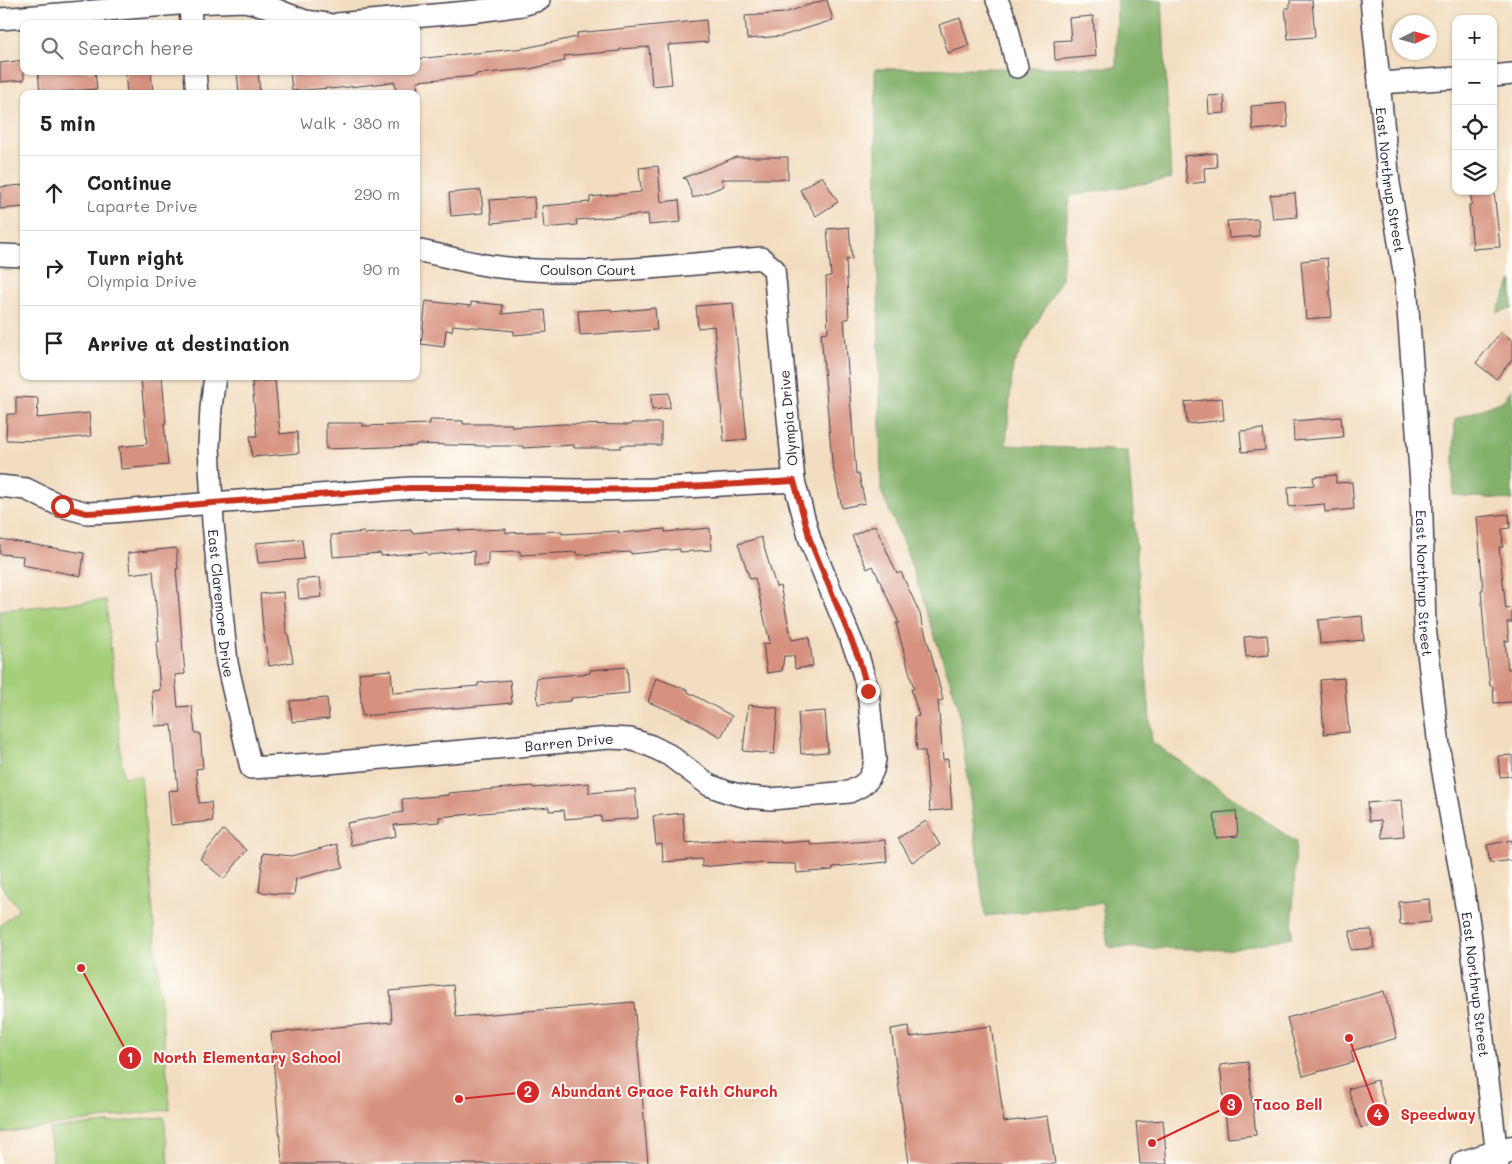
<!DOCTYPE html>
<meta charset="utf-8">
<style>
body{margin:0;font-family:Mali,sans-serif;background:#f2f2f2;color:#222}
.controls{position:absolute;right:15px;top:15px;display:grid;overflow:hidden;border-radius:10px;box-shadow:0 1px 4px #0004}
.controls button{width:45px;height:45px;display:grid;place-items:center;padding:0;border:0;border-bottom:1px solid #e0e0e0;background:#fff;color:#222;font:25px sans-serif}
.compass{position:absolute;left:1392px;top:15px;width:45px;height:45px;border-radius:50%;background:#fff;box-shadow:0 1px 4px #0004;rotate:85deg}
.stop{position:absolute;width:15px;height:15px;margin:-11px;border:4px solid #c8321e;border-radius:50%;background:#fff}
.stop.end{background:#c8321e;border-color:#fff;box-shadow:0 1px 5px #0008}
.list{margin:0;padding:0;list-style:none}
h2{display:flex;justify-content:space-between;align-items:center;height:65px;margin:0;padding:0 20px;font-size:21px}
h2 small{font-size:16px;font-weight:400;color:#767676}
.list li{display:grid;grid-template-columns:32px 1fr auto;gap:15px;align-items:center;box-sizing:border-box;height:75px;padding:0 20px;border-top:1px solid #e0e0e0}
.list b{display:block;font-size:19px;white-space:nowrap}
.list p{margin:0;font-size:16px;white-space:nowrap;color:#767676}
.list em{font-size:16px;font-style:normal;color:#767676}
.icon{flex:none;width:28px;height:28px;fill:none;stroke:currentColor;stroke-width:2;stroke-linecap:round;stroke-linejoin:round}
.map{position:relative;flex:none;width:1512px;height:1164px;overflow:hidden}
.search{position:absolute;background:#fff;box-shadow:0 1px 4px #0004;left:20px;top:20px;width:400px;height:55px;display:flex;align-items:center;gap:12px;box-sizing:border-box;padding:0 18px;border-radius:10px;color:#767676;font-size:19px}
.panel{position:absolute;background:#fff;box-shadow:0 1px 4px #0004;left:20px;top:90px;width:400px;height:290px;border-radius:10px}
.map>svg:first-child{display:block}
.green{fill:#a4ce7a;stroke:#63785a}
.forest{fill:#83b16a;stroke:#526a52}
.building{fill:#d7927f}
.lines{fill:none;stroke-linecap:round;stroke-linejoin:round}
.minor-casing{stroke:#413e4f;stroke-width:24}
.major-casing{stroke:#413e4f;stroke-width:29}
.minor{stroke:#fff;stroke-width:21}
.major{stroke:#fff;stroke-width:26}
.route{stroke:#c8321e;stroke-width:6}
.labels{text-anchor:middle;dominant-baseline:central;stroke-width:4;stroke-linejoin:round;paint-order:stroke}
.street-label{font-size:14px;fill:#22223b;stroke:#fdfcf7}
.leader{fill:none;stroke:#d62828;stroke-width:2}
.callout-dot{fill:#d62828;stroke:#fdfcf7;stroke-width:2}
.mark-label{font-size:15px;text-anchor:middle;font-weight:bold;fill:#fff}
.callout-label{font-size:15px;text-anchor:middle;font-weight:bold;fill:#d62828;stroke:#fdfcf7;stroke-width:4;stroke-linejoin:round;paint-order:stroke}
</style>
<div class="map">
<svg width="1512" height="1164" viewBox="0 0 1512 1164">
<rect width="100%" height="100%" fill="#fdfcf7"/>
<filter id="ink" filterUnits="userSpaceOnUse"><feTurbulence type="fractalNoise" baseFrequency=".02" numOctaves="2"/><feDisplacementMap in="SourceGraphic" scale="10" xChannelSelector="R" yChannelSelector="G"/><feConvolveMatrix kernelMatrix="1 2 1 2 8 2 1 2 1" color-interpolation-filters="sRGB"/></filter>
<filter id="wash" filterUnits="userSpaceOnUse"><feTurbulence type="fractalNoise" baseFrequency=".0096" numOctaves="4" result="noise"/><feDisplacementMap in="SourceGraphic" scale="20" xChannelSelector="R" yChannelSelector="G"/><feGaussianBlur stdDeviation="1.12" result="paint"/><feColorMatrix in="noise" values="0 0 0 0 0 0 0 0 0 0 0 0 0 0 0 0 0 1.4 0 .05"/><feComposite in="paint" operator="in"/></filter>
<g filter="url(#wash)">
<rect width="100%" height="100%" fill="#f3ddc0"/>
<g class="green">
<polygon points="106,600 123,777 141,776 170,1109 1,1133 0,926 19,909 0,884 0,610"/>
<polygon points="164,1117 169,1164 53,1164 49,1129"/>
</g>
<g class="forest">
<polygon points="1117,0 1162,0 1171,179 1069,196 1062,278 1013,365 1006,445 1128,451 1152,742 1296,842 1292,937 1231,950 1108,947 1102,903 985,916 958,705 906,550 881,491 875,69 1116,67"/>
<polygon points="1512,280 1512,309 1497,312"/>
<polygon points="1512,388 1512,500 1453,495 1455,419 1503,401"/>
</g>
<g id="blocks">
<g class="building">
<polygon points="824,0 827,0 833,20 782,36 747,39 745,16 784,13"/>
<polygon points="1290,0 1312,0 1315,37 1288,39 1285,8 1290,8"/>
<polygon points="1093,16 1096,56 1055,60 1054,41 1071,40 1069,18"/>
<polygon points="960,18 969,46 948,53 939,25"/>
<polygon points="706,20 708,42 668,45 672,84 652,86 649,47 620,49 620,51 564,56 565,61 530,69 476,74 476,76 417,81 418,93 396,94 395,82 330,89 330,88 292,91 290,71 416,71 416,59 525,48 577,37 577,33"/>
<polygon points="24,60 24,80 0,82 0,63"/>
<polygon points="38,71 95,71 97,89 61,92 61,94 40,94"/>
<polygon points="125,71 151,71 153,94 127,94"/>
<polygon points="237,71 258,71 260,94 239,94"/>
<polygon points="1224,95 1225,113 1209,114 1208,96"/>
<polygon points="1286,103 1288,127 1253,130 1251,106"/>
<polygon points="1216,153 1217,167 1204,168 1205,182 1187,184 1184,156"/>
<polygon points="736,157 788,157 788,179 721,179 724,186 693,198 686,179 683,178"/>
<polygon points="658,166 661,202 679,200 681,222 649,225 648,214 576,220 577,225 544,228 542,206 590,202 590,197 641,192 639,168"/>
<polygon points="822,176 838,202 816,216 800,190"/>
<polygon points="23,185 24,207 0,209 0,187"/>
<polygon points="481,190 483,213 451,216 449,193"/>
<polygon points="1470,191 1494,191 1500,247 1473,249 1469,205 1472,204"/>
<polygon points="1295,193 1297,217 1273,219 1270,195"/>
<polygon points="534,197 535,219 492,223 490,200"/>
<polygon points="1258,219 1259,236 1229,238 1227,221"/>
<polygon points="849,227 852,259 846,260 849,319 844,319 856,474 859,474 865,503 842,508 832,462 821,333 828,332 826,277 831,276 827,229"/>
<polygon points="1327,258 1332,317 1306,319 1301,261"/>
<polygon points="426,301 471,306 471,302 503,305 502,314 545,310 547,332 514,335 514,331 453,325 452,331 446,330 444,347 421,344"/>
<polygon points="733,303 747,439 724,441 714,326 698,328 696,306"/>
<polygon points="655,308 657,330 580,335 578,311 611,309 611,312"/>
<polygon points="1501,332 1512,340 1512,360 1496,379 1476,363"/>
<polygon points="162,376 166,423 164,423 168,465 121,469 119,447 147,444 141,378"/>
<polygon points="275,380 280,434 297,432 299,453 252,457 250,436 257,436 252,382"/>
<polygon points="669,393 670,408 652,410 651,394"/>
<polygon points="16,397 38,398 37,418 89,413 91,436 42,441 6,440 7,414 16,414"/>
<polygon points="1222,398 1224,420 1187,424 1185,402"/>
<polygon points="1341,417 1343,437 1294,441 1293,421"/>
<polygon points="430,420 463,421 463,424 512,424 512,427 564,424 631,425 631,423 661,423 661,445 621,445 621,448 574,448 574,445 523,448 523,446 484,446 416,444 416,446 326,449 326,423 363,423 363,426 430,424"/>
<polygon points="1263,429 1265,450 1242,452 1240,431"/>
<polygon points="1336,475 1336,483 1352,482 1354,509 1325,512 1324,504 1289,507 1288,487 1314,485 1313,477"/>
<polygon points="1509,514 1510,528 1502,529 1503,547 1499,547 1506,609 1512,608 1512,622 1507,622 1509,641 1505,641 1508,669 1512,669 1512,702 1494,703 1493,686 1490,686 1485,643 1481,590 1483,590 1477,517"/>
<polygon points="875,525 897,574 901,572 920,614 932,657 943,700 938,701 943,760 948,759 952,809 930,811 925,751 917,751 914,717 919,716 911,689 914,689 896,623 899,623 873,566 867,569 852,536"/>
<polygon points="710,528 712,550 680,552 680,549 631,554 631,552 577,555 577,552 520,555 520,551 488,552 488,565 474,565 474,551 428,555 427,552 381,556 381,553 333,557 331,535 364,532 365,534 411,530 412,533 459,529 459,531 506,529 506,533 562,531 562,534 619,531 619,533 665,529 665,532"/>
<polygon points="761,537 776,587 780,586 792,640 809,637 813,666 795,669 794,656 784,656 782,671 767,673 763,644 770,643 755,578 750,579 738,544"/>
<polygon points="0,539 84,553 81,576 22,565 23,556 0,554"/>
<polygon points="302,539 304,559 258,563 256,543"/>
<polygon points="176,548 178,569 176,569 185,674 175,675 178,707 192,706 195,733 200,733 203,768 196,769 199,803 211,802 213,821 171,825 168,791 178,790 172,725 155,726 152,691 160,690 156,642 159,642 153,571 130,574 128,553"/>
<polygon points="320,578 322,597 299,599 297,580"/>
<polygon points="283,592 286,633 288,633 293,662 269,666 263,629 260,594"/>
<polygon points="1362,616 1364,640 1320,644 1318,620"/>
<polygon points="1267,635 1269,655 1246,657 1244,637"/>
<polygon points="627,667 629,693 571,698 571,701 538,704 536,678 590,673 590,670"/>
<polygon points="391,670 393,693 478,686 478,683 510,680 512,703 362,716 359,673"/>
<polygon points="656,678 688,690 688,692 732,716 721,737 681,715 648,702"/>
<polygon points="1344,678 1349,732 1324,734 1320,680"/>
<polygon points="327,698 329,719 292,722 290,701"/>
<polygon points="748,705 778,708 774,754 743,751"/>
<polygon points="825,711 828,752 801,754 798,713"/>
<polygon points="1512,755 1512,776 1500,777 1498,756"/>
<polygon points="589,783 589,793 635,789 638,818 601,821 601,816 565,819 564,810 549,811 549,807 439,817 439,822 394,825 396,836 351,845 347,823 403,812 402,799 449,795 448,793 533,786 533,788"/>
<polygon points="1401,800 1404,836 1382,838 1381,820 1369,821 1367,803"/>
<polygon points="1236,811 1238,836 1216,838 1214,813"/>
<polygon points="683,813 685,843 734,839 734,840 781,841 781,843 810,841 810,845 885,840 887,862 833,867 833,870 797,873 796,864 742,863 702,867 702,859 663,862 662,844 656,845 653,816"/>
<polygon points="926,821 940,845 912,862 898,838"/>
<polygon points="223,830 247,850 224,879 200,859"/>
<polygon points="1512,840 1512,860 1490,863 1487,845"/>
<polygon points="337,844 343,867 296,879 294,895 259,892 263,853 292,856"/>
<polygon points="1429,899 1431,922 1400,925 1399,902"/>
<polygon points="1372,930 1374,948 1351,950 1350,931"/>
<polygon points="453,985 456,1017 634,1002 648,1164 282,1164 271,1033 392,1022 390,991"/>
<polygon points="1384,991 1397,1038 1351,1051 1354,1062 1303,1076 1287,1018"/>
<polygon points="909,1026 910,1037 991,1026 1004,1122 1048,1116 1055,1164 909,1164 891,1029"/>
<polygon points="1248,1062 1256,1135 1228,1138 1220,1065"/>
<polygon points="1377,1080 1389,1119 1361,1128 1348,1089"/>
<polygon points="1163,1120 1167,1164 1140,1164 1136,1122"/>
</g>
</g>
</g>
<g filter="url(#ink)">
<use href="#blocks" fill-opacity="0" stroke="#413e4f" stroke-width="1"/>
<g class="lines">
<g class="minor-casing">
<g id="minor">
<polyline points="190,0 191,24"/>
<polyline points="997,0 1006,21 1017,67"/>
<path id="s1" d="M1371 0 1389 183 1406 283 1421 484 1425 627 1440 755 1469 923 1498 1164"/>
<polyline points="0,19 190,3 245,1 269,7 305,21 327,24"/>
<polyline points="337,24 478,11 522,5 539,0"/>
<polyline points="195,71 197,94"/>
<polyline points="1493,76 1512,74"/>
<polyline points="1379,83 1456,78"/>
<polyline points="0,255 24,256"/>
<path id="s2" d="M215 376 211 408 209 446 213 523 227 663 251 768 327 763 609 738 630 739 651 746 669 755 709 785 727 792 748 797 771 799 849 792 861 786 868 780 873 770 875 759 868 691 859 659 810 540 794 481 774 269 761 258C671 266 580 278 491 266 466 262 441 255 416 250"/>
<polyline points="0,486 26,489 61,506 87,513 111,512 212,503 410,488 471,488 579,490 652,489 794,481"/>
</g>
</g>
<g class="major-casing">
<polyline id="major" points="1464,1164 1512,1149"/>
</g>
<use href="#minor" class="minor"/>
<use href="#major" class="major"/>
</g>
</g>
<g class="lines" filter="url(#ink)">
<polyline class="route" points="62,506 86,513 111,512 212,503 410,488 470,488 579,490 652,489 794,481 810,540 859,659 868,691"/>
</g>
<g class="labels">
<g class="street-label">
<text stroke="none"><textPath href="#s1" startOffset="181">East Northrup Street</textPath></text>
<text x="588" y="269">Coulson Court</text>
<text transform="translate(788 418) rotate(-95)">Olympia Drive</text>
<text stroke="none"><textPath href="#s1" startOffset="586">East Northrup Street</textPath></text>
<text stroke="none"><textPath href="#s2" startOffset="228">East Claremore Drive</textPath></text>
<text stroke="none"><textPath href="#s2" startOffset="715">Barren Drive</textPath></text>
<text stroke="none"><textPath href="#s1" startOffset="991">East Northrup Street</textPath></text>
</g>
</g>
<path class="leader" d="M81 968L130 1058M459 1099L528 1092M1152 1143L1231 1105M1349 1038L1378 1115"/>
<g class="callout-dot">
<circle cx="81" cy="968" r="5"/>
<circle cx="459" cy="1099" r="5"/>
<circle cx="1152" cy="1143" r="5"/>
<circle cx="1349" cy="1038" r="5"/>
<circle cx="130" cy="1058" r="12"/>
<circle cx="528" cy="1092" r="12"/>
<circle cx="1231" cy="1105" r="12"/>
<circle cx="1378" cy="1115" r="12"/>
</g>
<g class="mark-label">
<text x="130" y="1063">1</text>
<text x="528" y="1097">2</text>
<text x="1231" y="1110">3</text>
<text x="1378" y="1120">4</text>
</g>
<g class="callout-label">
<text x="247" y="1063">North Elementary School</text>
<text x="664" y="1097">Abundant Grace Faith Church</text>
<text x="1288" y="1110">Taco Bell</text>
<text x="1438" y="1120">Speedway</text>
</g>
</svg>
<div class="controls">
<button>+</button>
<button>−</button>
<button><svg class="icon" aria-label="locate" viewBox="0 0 24 24"><circle cx="12" cy="12" r="6"/><path d="M12 2v4M12 18v4M2 12h4M18 12h4"/></svg></button>
<button><svg class="icon" aria-label="layers" viewBox="0 0 24 24"><path d="M12 4l9 5-9 5-9-5zM3 14l9 5 9-5"/></svg></button>
</div>
<svg class="compass" viewBox="-18 -18 36 36"><path d="M0-13l5 13h-10z" fill="#e53935"/><path d="M0 13l5-13h-10z" fill="#767676"/></svg>
<div class="stop" style="left:62px;top:506px"></div>
<div class="stop end" style="left:868px;top:691px"></div>
<div class="search"><svg class="icon" aria-label="search" viewBox="0 0 24 24"><circle cx="10" cy="10" r="6"/><path d="M15 15l6 6"/></svg>Search here</div>
<section class="panel">
<h2>5 min<small>Walk · 380 m</small></h2>
<ul class="list">
<li><svg class="icon" aria-label="ahead" viewBox="0 0 24 24"><path d="M12 20V5M6 11l6-6 6 6"/></svg><div><b>Continue</b><p>Laparte Drive</p></div><em>290 m</em></li>
<li><svg class="icon" aria-label="right" viewBox="0 0 24 24"><path d="M7 20v-9h11M14 6l5 5-5 5"/></svg><div><b>Turn right</b><p>Olympia Drive</p></div><em>90 m</em></li>
<li><svg class="icon" aria-label="arrive" viewBox="0 0 24 24"><path d="M6 21V4h12l-3 4 3 4H6"/></svg><div><b>Arrive at destination</b></div></li>
</ul>
</section>
</div>
